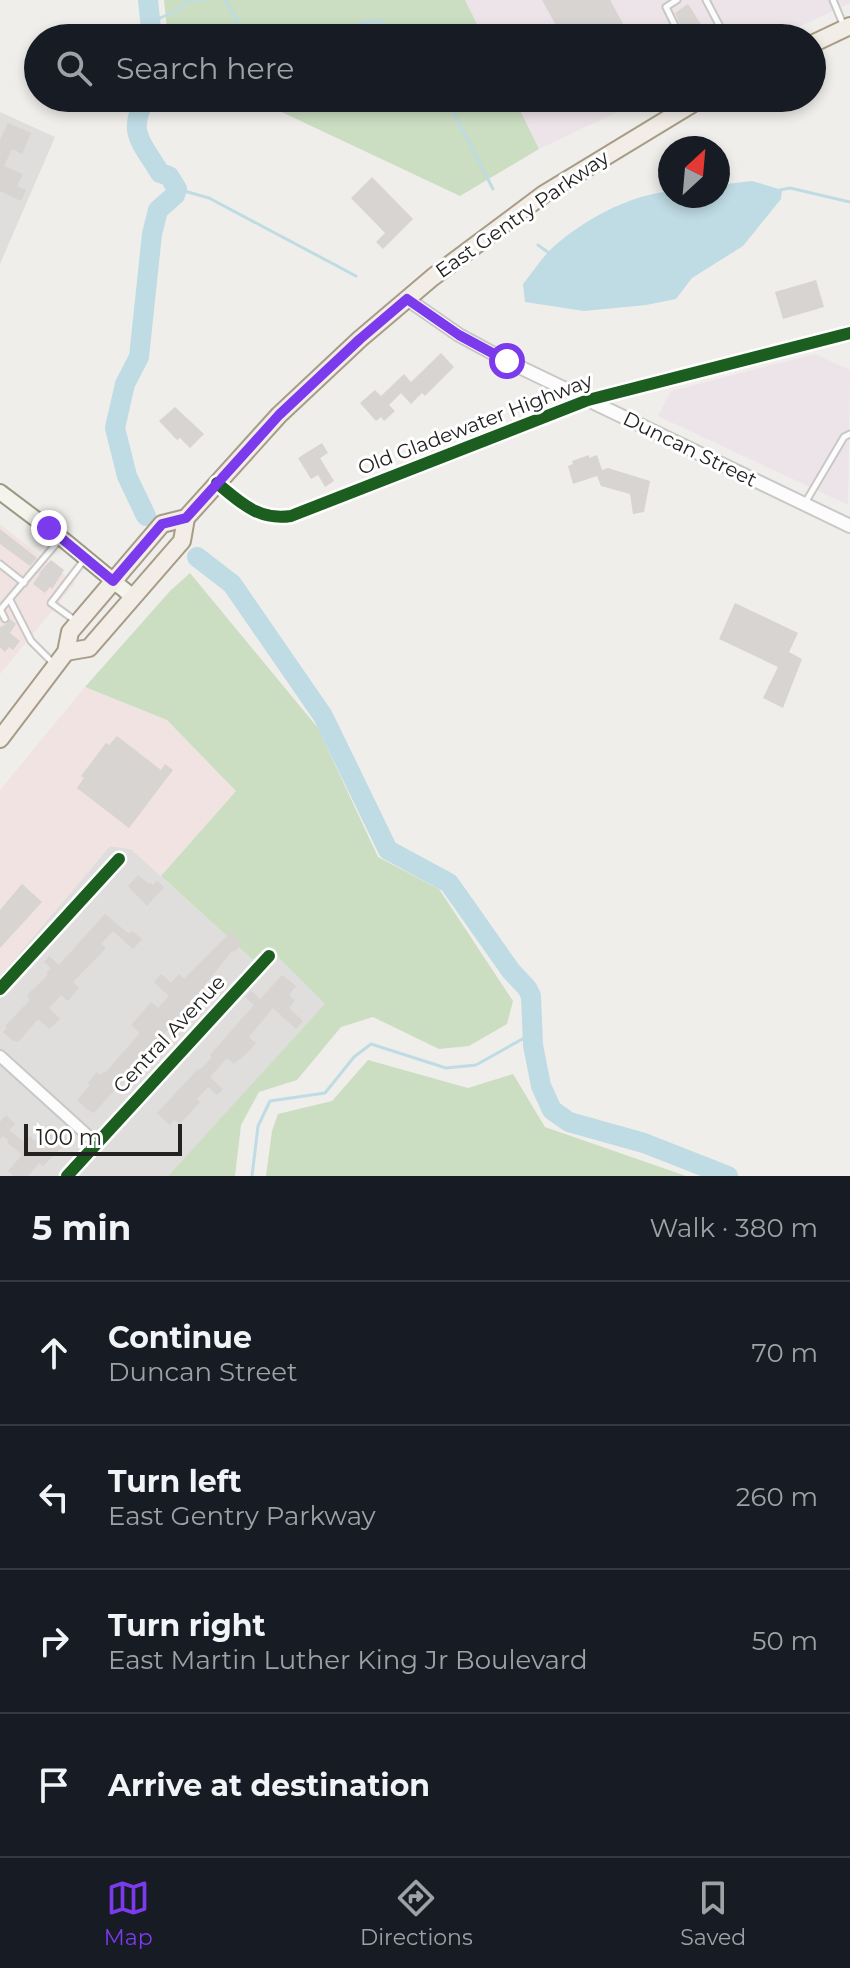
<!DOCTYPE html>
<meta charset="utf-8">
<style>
body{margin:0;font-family:Montserrat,sans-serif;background:#20242c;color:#f1f3f6}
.compass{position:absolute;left:658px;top:136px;width:72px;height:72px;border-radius:50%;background:#171b24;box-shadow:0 4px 12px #0003;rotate:26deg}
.scale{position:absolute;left:24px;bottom:20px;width:158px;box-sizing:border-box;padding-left:8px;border:4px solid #222;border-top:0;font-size:22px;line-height:28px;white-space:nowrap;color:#222;-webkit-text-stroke:6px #fff;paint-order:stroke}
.stop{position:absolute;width:24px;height:24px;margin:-18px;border:6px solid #7c3aed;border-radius:50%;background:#fff}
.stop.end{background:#7c3aed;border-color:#fff;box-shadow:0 2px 8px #0008}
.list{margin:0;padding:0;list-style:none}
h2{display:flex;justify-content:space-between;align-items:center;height:104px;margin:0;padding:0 32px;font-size:34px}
h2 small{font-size:26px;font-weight:400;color:#9ea1a6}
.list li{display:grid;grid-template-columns:52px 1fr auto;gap:24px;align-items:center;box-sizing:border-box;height:144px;padding:0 32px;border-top:2px solid #363941}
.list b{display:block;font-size:30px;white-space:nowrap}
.list p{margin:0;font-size:26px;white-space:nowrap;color:#9ea1a6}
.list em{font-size:26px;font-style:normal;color:#9ea1a6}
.icon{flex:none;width:44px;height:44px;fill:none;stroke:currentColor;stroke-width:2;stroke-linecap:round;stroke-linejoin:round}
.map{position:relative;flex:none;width:850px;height:1176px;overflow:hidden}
.search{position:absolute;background:#171b24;box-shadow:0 4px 12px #0003;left:24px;right:24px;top:24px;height:88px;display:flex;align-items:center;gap:20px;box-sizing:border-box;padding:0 28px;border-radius:44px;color:#9ea1a6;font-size:30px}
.sheet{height:680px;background:#171b24}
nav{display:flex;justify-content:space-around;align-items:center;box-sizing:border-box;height:112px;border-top:2px solid #363941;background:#171b24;font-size:22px;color:#9ea1a6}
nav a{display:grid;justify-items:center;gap:4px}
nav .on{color:#7c3aed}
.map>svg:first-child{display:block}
.residential{fill:#dfdedc}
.commercial{fill:#f1e3e1}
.industrial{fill:#ede4e9}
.forest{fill:#cbdec1}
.water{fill:#bfdbe3}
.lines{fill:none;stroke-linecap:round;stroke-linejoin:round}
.stream{stroke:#bfdbe3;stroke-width:3}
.river{stroke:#bfdbe3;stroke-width:20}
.building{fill:#d7d4d2}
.service-casing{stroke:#c9c8c7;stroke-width:9}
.minor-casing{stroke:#c9c8c7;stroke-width:14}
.tertiary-casing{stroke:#c9c8c7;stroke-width:16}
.secondary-casing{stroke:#999a82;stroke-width:18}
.primary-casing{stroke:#a79c86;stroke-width:20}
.service{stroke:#fdfcfc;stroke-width:5}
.minor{stroke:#fdfcfc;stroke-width:10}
.tertiary{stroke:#fdfcfc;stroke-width:12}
.secondary{stroke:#f4f4ed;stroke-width:14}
.primary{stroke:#f3ede7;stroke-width:16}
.cycleway-casing{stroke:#fff;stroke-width:17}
.cycleway{stroke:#1b5e20;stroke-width:12}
.route{stroke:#7c3aed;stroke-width:10}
.labels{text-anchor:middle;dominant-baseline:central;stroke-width:6;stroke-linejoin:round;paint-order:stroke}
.street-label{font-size:20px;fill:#222;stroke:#fff}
</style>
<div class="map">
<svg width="850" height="1176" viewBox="0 0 850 1176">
<rect width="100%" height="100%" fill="#f0eeeb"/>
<g class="residential">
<polygon points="0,112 55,137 0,264"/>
<polygon points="110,846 131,849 253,960 267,945 326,1004 168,1176 0,1176 0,976"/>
</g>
<g class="commercial">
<polygon points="0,524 75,583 0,674"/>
<polygon points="85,687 167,720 236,791 161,876 131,849 110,846 0,976 0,790"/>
</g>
<g class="industrial">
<polygon points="465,0 850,0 850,3 775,38 484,38"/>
<polygon points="514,98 647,98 539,149"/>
<polygon points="815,354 850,370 848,505 658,416 671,391"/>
</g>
<g class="forest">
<polygon points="164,0 465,0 484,38 168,38"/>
<polygon points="252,98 514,98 539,149 460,196"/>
<polygon points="190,573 318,728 378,857 439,889 513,1001 507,1024 469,1046 439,1049 373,1017 341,1027 297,1080 259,1092 241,1125 235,1176 168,1176 325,1004 267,946 253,960 161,876 236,791 167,720 85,687 170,591"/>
<polygon points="368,1060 468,1088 513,1074 545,1127 686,1176 266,1176 272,1131 278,1114 332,1101"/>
</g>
<path class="water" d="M752 181 782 190 781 199 743 246 692 278 676 299 646 305 584 311 525 302 523 284C532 273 541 259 551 249 583 220 627 196 670 191V196H718V185Z"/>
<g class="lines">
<g class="stream">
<polyline points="225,0 237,21 243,38"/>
<polyline points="151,22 178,10 188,0 204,0"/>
<polyline points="338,38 362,23 379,20 406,38"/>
<polyline points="446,98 493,189"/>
<polyline points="177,189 209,198 356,276"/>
<polyline points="780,190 790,188 850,202"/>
<polyline points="538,245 549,253"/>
<polyline points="252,1176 258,1126 270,1101 325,1093 354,1057 371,1044 446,1068 476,1065 533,1033"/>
</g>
<g class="river">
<polyline points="148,0 152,38"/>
<path d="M146 98C126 132 142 143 160 173L169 176 177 189 175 195 158 210 152 234 139 357 125 384 115 428 127 476 146 516"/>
<polyline points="197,557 232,584 323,716 388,850 449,883 511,971 527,988 531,996 533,1045 541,1086 552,1110 569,1122 644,1143 728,1176"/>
</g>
</g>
<g class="building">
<polygon points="542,0 610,0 631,38 563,38"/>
<polygon points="688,4 706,32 696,38 686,38 675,13"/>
<polygon points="8,123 31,133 22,154 12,149 4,166 23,174 17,186 26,190 21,201 0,191 0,140"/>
<polygon points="372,177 413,219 383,249 376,242 385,233 351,198"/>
<polygon points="816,280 824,307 783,319 775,292"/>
<polygon points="441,353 454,367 425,396 422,393 411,404 401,393 389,405 395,411 384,421 381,417 376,421 360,403 375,390 381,396 404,374 411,382"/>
<polygon points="175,407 204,434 190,448 180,438 177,440 159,421"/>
<polygon points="322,443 328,453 320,458 334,481 325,487 318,475 311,479 298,458"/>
<polygon points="589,455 589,458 597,455 602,470 608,468 650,481 644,512 633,514 630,494 601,486 597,476 573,484 568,466 573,464 572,461"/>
<polygon points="0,529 37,558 30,566 0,544"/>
<polygon points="51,560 64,570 52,589 50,587 45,593 33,584 40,574 39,573"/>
<polygon points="735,603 798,633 789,652 802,659 783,708 763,698 778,667 719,639"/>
<polygon points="10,619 16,624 10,633 20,641 13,650 9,647 5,652 0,647 0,627 8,623"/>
<polygon points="117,736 161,770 165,764 173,770 129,828 77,788 84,778 81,776 106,743 109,745"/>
<polygon points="138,875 149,884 150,882 153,885 157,881 164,887 147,906 128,886"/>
<polygon points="22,884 42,902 0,948 0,910"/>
<polygon points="105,914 129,934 132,931 142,939 133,949 113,931 101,944 106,948 73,982 79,988 68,1001 61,995 49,1008 60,1019 49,1029 38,1019 18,1042 13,1041 3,1032 7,1028 5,1026 30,1000 27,995 48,975 46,973 51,968 44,962 49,956 59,965"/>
<polygon points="232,931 242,944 234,952 232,951 175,1022 94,1113 89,1111 77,1100 90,1085 88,1083 97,1072 100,1075 103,1072 105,1073 140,1033 131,1025 151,1002 158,1008 169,996 154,982 161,974 171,983 179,974 184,979"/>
<polygon points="282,975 296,986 289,995 295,1001 289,1008 303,1021 296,1029 273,1008 249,1037 256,1043 246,1054 234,1064 227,1058 210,1077 223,1089 217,1095 208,1087 197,1099 200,1102 180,1124 174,1120 170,1125 157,1113 197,1070 202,1068 212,1057 210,1055 254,1005 245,997 251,991 260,999"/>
<polygon points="6,1115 15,1124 9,1130 24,1142 30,1136 35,1141 46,1129 52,1135 58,1130 67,1138 63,1143 65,1144 43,1166 39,1163 28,1176 14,1176 8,1171 22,1155 7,1142 9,1141 3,1136 0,1139 0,1122"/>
</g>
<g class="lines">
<g class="service-casing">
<g id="service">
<polyline points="677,0 666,7 681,38"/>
<polyline points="706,0 726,38"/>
<polyline points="833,0 843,24"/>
<polyline points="805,503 844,437 850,434"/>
<polyline points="0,564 24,583"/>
<polyline points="10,600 31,641 54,664"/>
<polyline points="0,610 61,538"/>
<polyline points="1,611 5,619"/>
<polyline points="77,622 51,603 84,560"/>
</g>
</g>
<g class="minor-casing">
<g id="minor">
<path d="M217 483C241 503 259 521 291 516L588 400 850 333"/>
<polyline points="0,989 119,859"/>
<polyline points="0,1056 96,1143"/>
<polyline points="67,1176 269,956"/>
</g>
</g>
<g class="tertiary-casing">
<polyline id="tertiary" points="407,299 459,335 507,361 850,526"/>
</g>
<g class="secondary-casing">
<polyline id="secondary" points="0,492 65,541 133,597"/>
</g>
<g class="primary-casing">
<g id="primary">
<polyline points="812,44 850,26"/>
<polyline points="66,652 89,648 182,541 186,518 279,415 360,339 433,277 544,194 702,98"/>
<polyline points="0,739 66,652 70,632 162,524 186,518"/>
</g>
</g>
<use href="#service" class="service"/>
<use href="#minor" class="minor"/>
<use href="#tertiary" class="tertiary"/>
<use href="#secondary" class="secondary"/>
<use href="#primary" class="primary"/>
<g class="cycleway-casing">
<g id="cycleway">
<path d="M217 483C241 503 259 521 291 516L588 400 850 333"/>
<polyline points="0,989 119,859"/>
<polyline points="67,1176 269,956"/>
</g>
</g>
<use href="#cycleway" class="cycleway"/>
</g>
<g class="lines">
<polyline class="route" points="49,528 113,581 162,524 186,518 279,415 360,339 407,299 459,335 507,361"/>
</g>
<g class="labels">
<g class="street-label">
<text transform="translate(522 214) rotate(-35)">East Gentry Parkway</text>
<text transform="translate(475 424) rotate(-21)">Old Gladewater Highway</text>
<text transform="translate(690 449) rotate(26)">Duncan Street</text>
<text transform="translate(169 1034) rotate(-47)">Central Avenue</text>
</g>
</g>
</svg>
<svg class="compass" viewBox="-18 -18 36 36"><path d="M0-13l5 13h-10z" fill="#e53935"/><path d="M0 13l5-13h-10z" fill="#9ea1a6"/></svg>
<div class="scale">100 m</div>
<div class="stop" style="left:507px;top:361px"></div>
<div class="stop end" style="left:49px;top:528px"></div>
<div class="search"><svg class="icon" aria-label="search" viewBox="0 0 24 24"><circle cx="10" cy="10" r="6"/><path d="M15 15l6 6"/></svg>Search here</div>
</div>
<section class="sheet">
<h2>5 min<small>Walk · 380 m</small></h2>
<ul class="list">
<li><svg class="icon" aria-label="ahead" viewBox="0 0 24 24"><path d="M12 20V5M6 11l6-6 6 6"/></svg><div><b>Continue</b><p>Duncan Street</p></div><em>70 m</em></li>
<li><svg class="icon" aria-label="left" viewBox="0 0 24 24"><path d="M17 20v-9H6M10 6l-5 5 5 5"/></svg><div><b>Turn left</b><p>East Gentry Parkway</p></div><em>260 m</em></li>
<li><svg class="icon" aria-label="right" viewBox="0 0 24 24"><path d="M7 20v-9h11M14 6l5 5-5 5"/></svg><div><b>Turn right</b><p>East Martin Luther King Jr Boulevard</p></div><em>50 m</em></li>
<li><svg class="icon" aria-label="arrive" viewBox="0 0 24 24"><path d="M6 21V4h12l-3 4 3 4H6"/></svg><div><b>Arrive at destination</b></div></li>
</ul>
</section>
<nav>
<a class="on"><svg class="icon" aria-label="map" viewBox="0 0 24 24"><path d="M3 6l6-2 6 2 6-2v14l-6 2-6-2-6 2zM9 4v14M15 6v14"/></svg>Map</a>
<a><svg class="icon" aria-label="directions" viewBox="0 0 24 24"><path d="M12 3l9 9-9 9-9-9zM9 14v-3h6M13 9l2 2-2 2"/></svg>Directions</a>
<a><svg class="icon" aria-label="saved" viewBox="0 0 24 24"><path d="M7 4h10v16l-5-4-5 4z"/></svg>Saved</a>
</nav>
